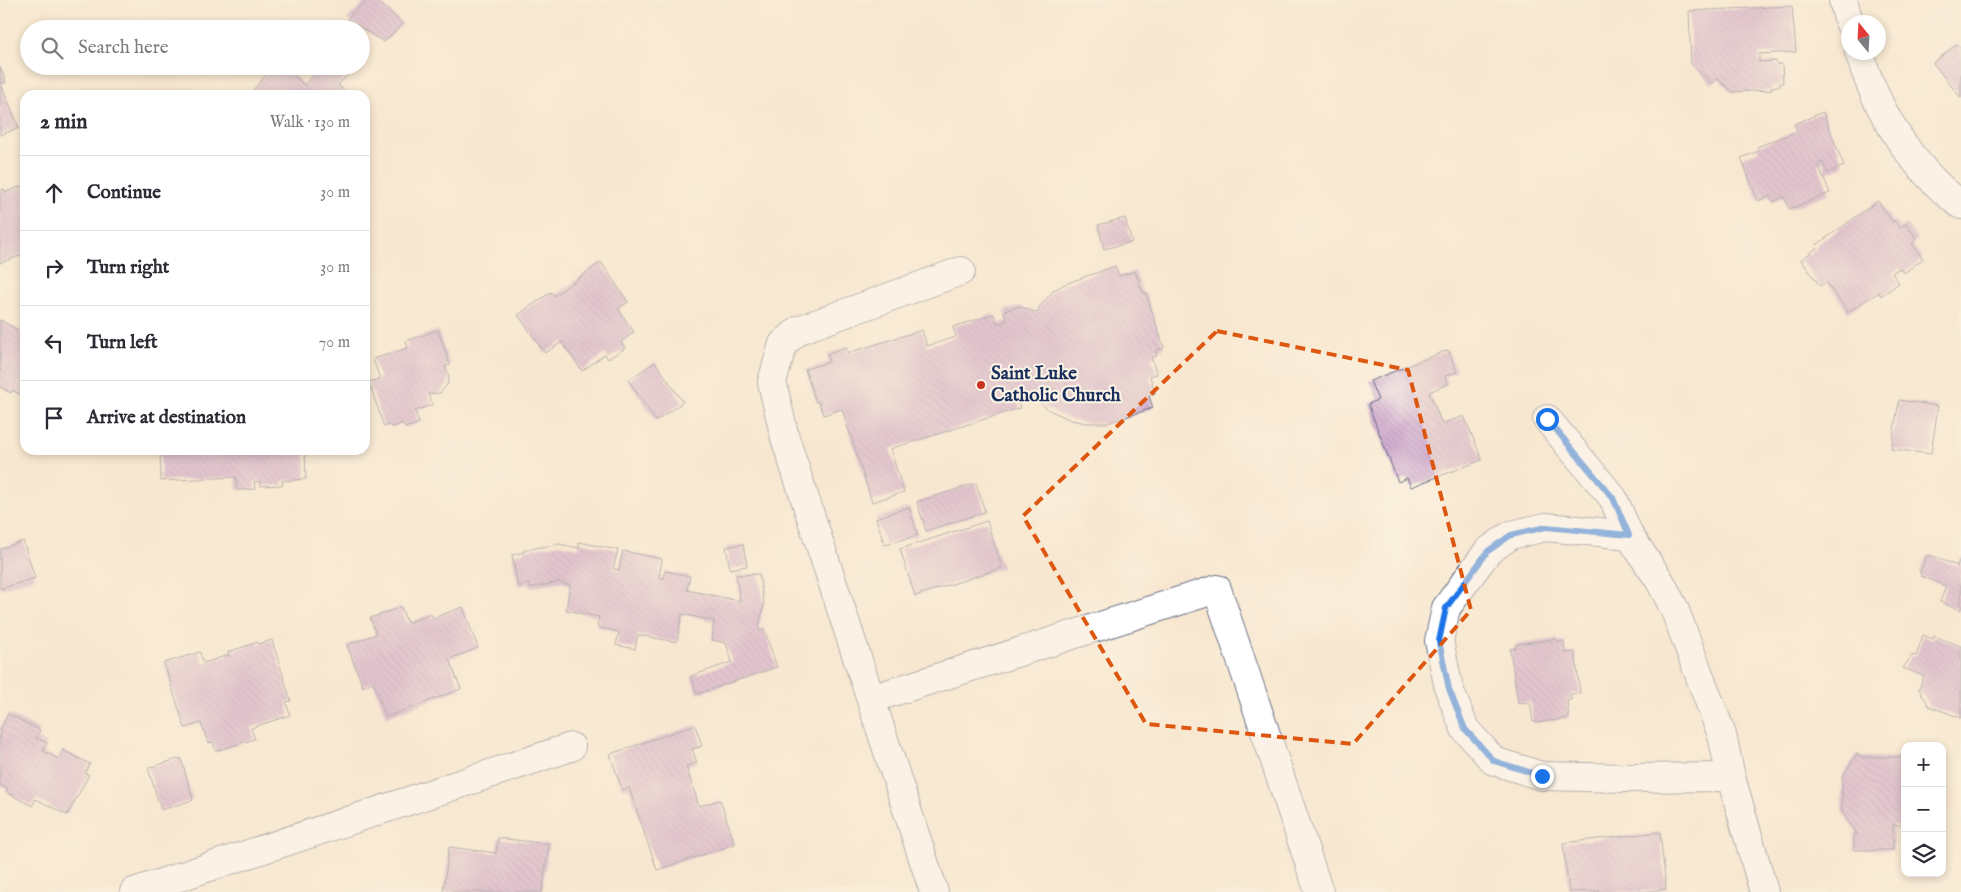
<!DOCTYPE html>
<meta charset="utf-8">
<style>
body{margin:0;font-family:"IM FELL English",serif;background:#f7f7f7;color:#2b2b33}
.controls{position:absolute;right:15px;bottom:15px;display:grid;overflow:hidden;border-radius:10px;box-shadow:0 2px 8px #0003}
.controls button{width:45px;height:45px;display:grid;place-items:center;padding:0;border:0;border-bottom:1px solid #e1e1e2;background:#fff;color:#2b2b33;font:25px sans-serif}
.compass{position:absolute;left:1841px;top:15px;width:45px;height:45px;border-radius:50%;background:#fff;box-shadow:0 2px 8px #0003;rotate:342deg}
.stop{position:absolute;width:15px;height:15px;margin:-11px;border:4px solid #1a73e8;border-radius:50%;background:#fff}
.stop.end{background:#1a73e8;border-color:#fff;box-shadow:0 1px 5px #0008}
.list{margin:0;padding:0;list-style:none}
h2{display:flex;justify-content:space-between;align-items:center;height:65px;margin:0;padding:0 20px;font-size:21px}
h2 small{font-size:16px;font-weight:400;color:#7c7c81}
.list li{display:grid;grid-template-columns:32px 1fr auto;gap:15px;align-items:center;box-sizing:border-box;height:75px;padding:0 20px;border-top:1px solid #e1e1e2}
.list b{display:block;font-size:19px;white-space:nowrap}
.list em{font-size:16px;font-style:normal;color:#7c7c81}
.icon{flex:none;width:28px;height:28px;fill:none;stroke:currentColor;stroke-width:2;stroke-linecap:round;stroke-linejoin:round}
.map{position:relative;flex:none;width:1961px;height:892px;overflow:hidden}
.search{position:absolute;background:#fff;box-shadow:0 2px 8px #0003;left:20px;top:20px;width:350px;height:55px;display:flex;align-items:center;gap:12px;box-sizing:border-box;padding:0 18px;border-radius:28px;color:#7c7c81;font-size:19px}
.panel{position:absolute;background:#fff;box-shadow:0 2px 8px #0003;left:20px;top:90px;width:350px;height:365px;border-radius:15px}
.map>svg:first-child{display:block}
.building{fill:url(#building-back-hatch)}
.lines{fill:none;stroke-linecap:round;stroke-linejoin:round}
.minor-casing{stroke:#686f86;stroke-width:30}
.minor{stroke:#fff;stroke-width:28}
.route{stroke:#1a73e8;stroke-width:6}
.marked{fill:none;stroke:#de5710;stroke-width:4;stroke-dasharray:10 6;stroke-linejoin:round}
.poi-dot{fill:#c8321e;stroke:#fcf5e5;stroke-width:2}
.labels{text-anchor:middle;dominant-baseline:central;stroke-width:4;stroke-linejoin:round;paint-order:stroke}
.poi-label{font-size:19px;font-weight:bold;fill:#1b2f5e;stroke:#fcf5e5;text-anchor:start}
</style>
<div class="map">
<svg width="1961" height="892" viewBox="0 0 1961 892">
<defs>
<pattern id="building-back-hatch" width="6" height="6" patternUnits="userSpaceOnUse" patternTransform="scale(1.25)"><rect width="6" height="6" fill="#c79acc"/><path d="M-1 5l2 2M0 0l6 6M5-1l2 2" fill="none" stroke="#a17ea9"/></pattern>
</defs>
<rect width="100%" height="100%" fill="#fcf5e5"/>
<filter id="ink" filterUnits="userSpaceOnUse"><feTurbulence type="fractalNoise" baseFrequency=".02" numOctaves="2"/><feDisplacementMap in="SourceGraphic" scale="10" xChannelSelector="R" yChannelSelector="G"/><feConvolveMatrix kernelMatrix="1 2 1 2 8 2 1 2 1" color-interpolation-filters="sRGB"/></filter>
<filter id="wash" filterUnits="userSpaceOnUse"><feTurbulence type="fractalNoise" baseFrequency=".0096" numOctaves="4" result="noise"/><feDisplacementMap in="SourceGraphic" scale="20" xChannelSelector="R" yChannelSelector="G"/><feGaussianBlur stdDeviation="1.12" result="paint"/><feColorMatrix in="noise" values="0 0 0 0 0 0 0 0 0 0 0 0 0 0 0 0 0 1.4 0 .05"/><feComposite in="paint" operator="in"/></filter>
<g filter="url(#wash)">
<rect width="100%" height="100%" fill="#f8e7d0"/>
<g id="blocks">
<g class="building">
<polygon points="367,0 377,0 403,24 384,42 347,19"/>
<polygon points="1792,6 1796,52 1759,54 1759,62 1776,61 1777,64 1782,64 1783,83 1780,83 1780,86 1771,87 1772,90 1732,92 1718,79 1712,84 1691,64 1689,11"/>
<polygon points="1957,44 1961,48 1961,98 1933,63"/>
<polygon points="273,66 284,66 304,85 320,68 318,66 356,66 338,85 346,92 343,95 249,95"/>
<polygon points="0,67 6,82 1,84 19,128 0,135"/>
<polygon points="1823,112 1844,166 1827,173 1823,162 1818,164 1830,193 1789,209 1784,197 1773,202 1770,196 1758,201 1741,158 1759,151 1757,147 1797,131 1794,124"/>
<polygon points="23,186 25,192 25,254 0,263 0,191 4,189 5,192"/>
<polygon points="1878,201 1893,222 1895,221 1900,228 1906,224 1917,240 1912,244 1923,259 1904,273 1900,268 1892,273 1899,283 1881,296 1879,292 1848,312 1826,282 1820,286 1801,260 1817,248 1815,246"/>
<polygon points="1125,218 1132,242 1104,249 1098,225"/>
<polygon points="601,262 628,302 618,309 634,332 621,342 625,348 608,359 605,354 582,371 562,342 545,353 518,315 551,292 554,296"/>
<polygon points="1115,266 1119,276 1135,271 1143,293 1146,293 1164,348 1155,351 1157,356 1151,357 1157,374 1150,376 1155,393 1149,396 1153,408 1107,423 1087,423 1071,420 1049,410 1032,396 1018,402 1020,408 890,449 904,492 872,502 842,409 823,415 819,402 816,402 805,369 829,362 827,354 846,347 848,353 922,330 927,346 956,337 953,327 994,314 997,324 1007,321 1004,311 1019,306 1037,313 1040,306 1054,290 1065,284"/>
<polygon points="0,320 25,334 25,397 12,390 11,393 0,387"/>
<polygon points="438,330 450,365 445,366 449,377 447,385 440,393 428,394 432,405 415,411 419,423 405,428 403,423 393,427 388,425 384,427 369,382 380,379 373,359 408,348 406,341"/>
<polygon points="1448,350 1457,372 1445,376 1448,384 1429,392 1442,424 1464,416 1482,460 1411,487 1407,478 1398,482 1368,404 1378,400 1370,381"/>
<polygon points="655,362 683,402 656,421 628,380"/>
<polygon points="1899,400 1938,406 1931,454 1891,449"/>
<polygon points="160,450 305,450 306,479 282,481 283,485 261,486 260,481 254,482 255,489 237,490 236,477 161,481"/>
<polygon points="976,483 985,512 926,531 917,502"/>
<polygon points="909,507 918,535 885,545 876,518"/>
<polygon points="987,521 1002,568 915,596 900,549"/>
<polygon points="23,541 35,578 0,589 0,549"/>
<polygon points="579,542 618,550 613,569 619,570 623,551 662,559 659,577 664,579 665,571 690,576 687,590 740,601 736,575 759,574 764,605 759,627 760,631 764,629 777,667 697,694 691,676 732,662 726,643 712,640 714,621 682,614 677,642 638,635 635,649 616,645 619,632 597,627 599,617 566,610 570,585 559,582 530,588 529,584 518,586 512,555 524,552 524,550 559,544 579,548"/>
<polygon points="743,544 747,566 730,569 726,547"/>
<polygon points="1930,555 1957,566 1961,556 1961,610 1940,602 1946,586 1921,576 1920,572 1926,557"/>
<polygon points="401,607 407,623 431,614 433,618 463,607 478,648 449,659 461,689 386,717 373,682 363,687 347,645 376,634 370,618"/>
<polygon points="1923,635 1933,639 1934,636 1961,646 1961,718 1929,706 1919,689 1924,676 1903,668 1912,655 1916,656"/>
<polygon points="1557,639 1557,642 1564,641 1565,653 1575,652 1580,693 1571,694 1571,700 1567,701 1569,718 1536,723 1536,721 1533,722 1530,702 1518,703 1510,649 1516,648 1516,644"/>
<polygon points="272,640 291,701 286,702 290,715 251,728 255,739 216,751 213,742 208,743 201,723 185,728 164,663 200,652 203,663 229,655 228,652 258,642 258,644"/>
<polygon points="8,714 40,730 36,738 47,743 43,751 58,759 63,750 90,764 85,773 89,775 67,815 36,799 32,806 6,792 8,789 0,785 0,729"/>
<polygon points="695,725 702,746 692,749 697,763 686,766 699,806 720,800 735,844 657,870 629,788 622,790 610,754"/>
<polygon points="1857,754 1861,757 1905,757 1905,825 1893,825 1893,850 1854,850 1854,834 1858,835 1842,812 1842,777"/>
<polygon points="181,758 193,800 161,810 148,768"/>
<polygon points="1660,832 1666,889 1639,892 1599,892 1599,891 1569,892 1563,843"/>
<polygon points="498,838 549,844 542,892 443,892 449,847 496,853"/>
</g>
</g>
</g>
<g filter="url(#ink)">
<use href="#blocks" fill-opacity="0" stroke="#686f86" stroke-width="1"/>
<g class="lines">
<g class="minor-casing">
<g id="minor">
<polyline points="1843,0 1849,22"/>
<path d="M1859 52C1877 112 1911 167 1961 205"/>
<polyline points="1547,419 1613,498 1629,535 1660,581 1674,608 1722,735 1731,777 1764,892"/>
<polyline points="1629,535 1546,527 1511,535 1488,551 1446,608 1439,641 1449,689 1465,729 1494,761 1542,776 1625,778 1731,777"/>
<polyline points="871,699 1217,589 1319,892"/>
<polyline points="134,892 571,747"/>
<polyline points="934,892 785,438 772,382 783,344 799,330 961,271"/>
</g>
</g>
<use href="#minor" class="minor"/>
</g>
</g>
<g class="lines" filter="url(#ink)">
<polyline class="route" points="1542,776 1494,761 1465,729 1449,689 1439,641 1446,608 1488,551 1511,535 1546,527 1629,535 1613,498 1547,419"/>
</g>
<path d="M0 0H1961V892H0ZM1217 331 1408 370 1471 610 1353 744 1146 724 1023 516Z" fill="#f8e7d0" fill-opacity=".55" fill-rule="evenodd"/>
<path class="marked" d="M1217 331 1408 370 1471 610 1353 744 1146 724 1023 516Z"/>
<circle class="poi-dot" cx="981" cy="385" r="5"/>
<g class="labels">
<g class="poi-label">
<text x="991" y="374">Saint Luke<tspan x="991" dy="22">Catholic Church</tspan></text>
</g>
</g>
</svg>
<div class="controls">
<button>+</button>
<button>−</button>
<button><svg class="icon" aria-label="layers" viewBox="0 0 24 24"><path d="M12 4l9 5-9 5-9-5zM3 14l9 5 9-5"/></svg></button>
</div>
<svg class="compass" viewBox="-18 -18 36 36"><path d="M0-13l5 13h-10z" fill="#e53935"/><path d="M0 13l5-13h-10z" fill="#7c7c81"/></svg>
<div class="stop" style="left:1547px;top:419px"></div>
<div class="stop end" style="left:1542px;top:776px"></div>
<div class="search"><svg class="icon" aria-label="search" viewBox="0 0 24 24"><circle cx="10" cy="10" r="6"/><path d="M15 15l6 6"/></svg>Search here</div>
<section class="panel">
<h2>2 min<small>Walk · 130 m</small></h2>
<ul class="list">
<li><svg class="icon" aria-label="ahead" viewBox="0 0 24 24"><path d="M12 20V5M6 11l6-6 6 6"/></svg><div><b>Continue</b></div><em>30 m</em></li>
<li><svg class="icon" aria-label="right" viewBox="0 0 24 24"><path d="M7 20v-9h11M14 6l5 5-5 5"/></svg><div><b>Turn right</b></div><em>30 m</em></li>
<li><svg class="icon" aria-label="left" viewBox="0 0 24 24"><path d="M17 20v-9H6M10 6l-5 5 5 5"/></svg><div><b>Turn left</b></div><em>70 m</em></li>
<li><svg class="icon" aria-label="arrive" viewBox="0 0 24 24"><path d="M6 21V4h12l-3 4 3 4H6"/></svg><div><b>Arrive at destination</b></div></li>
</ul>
</section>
</div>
